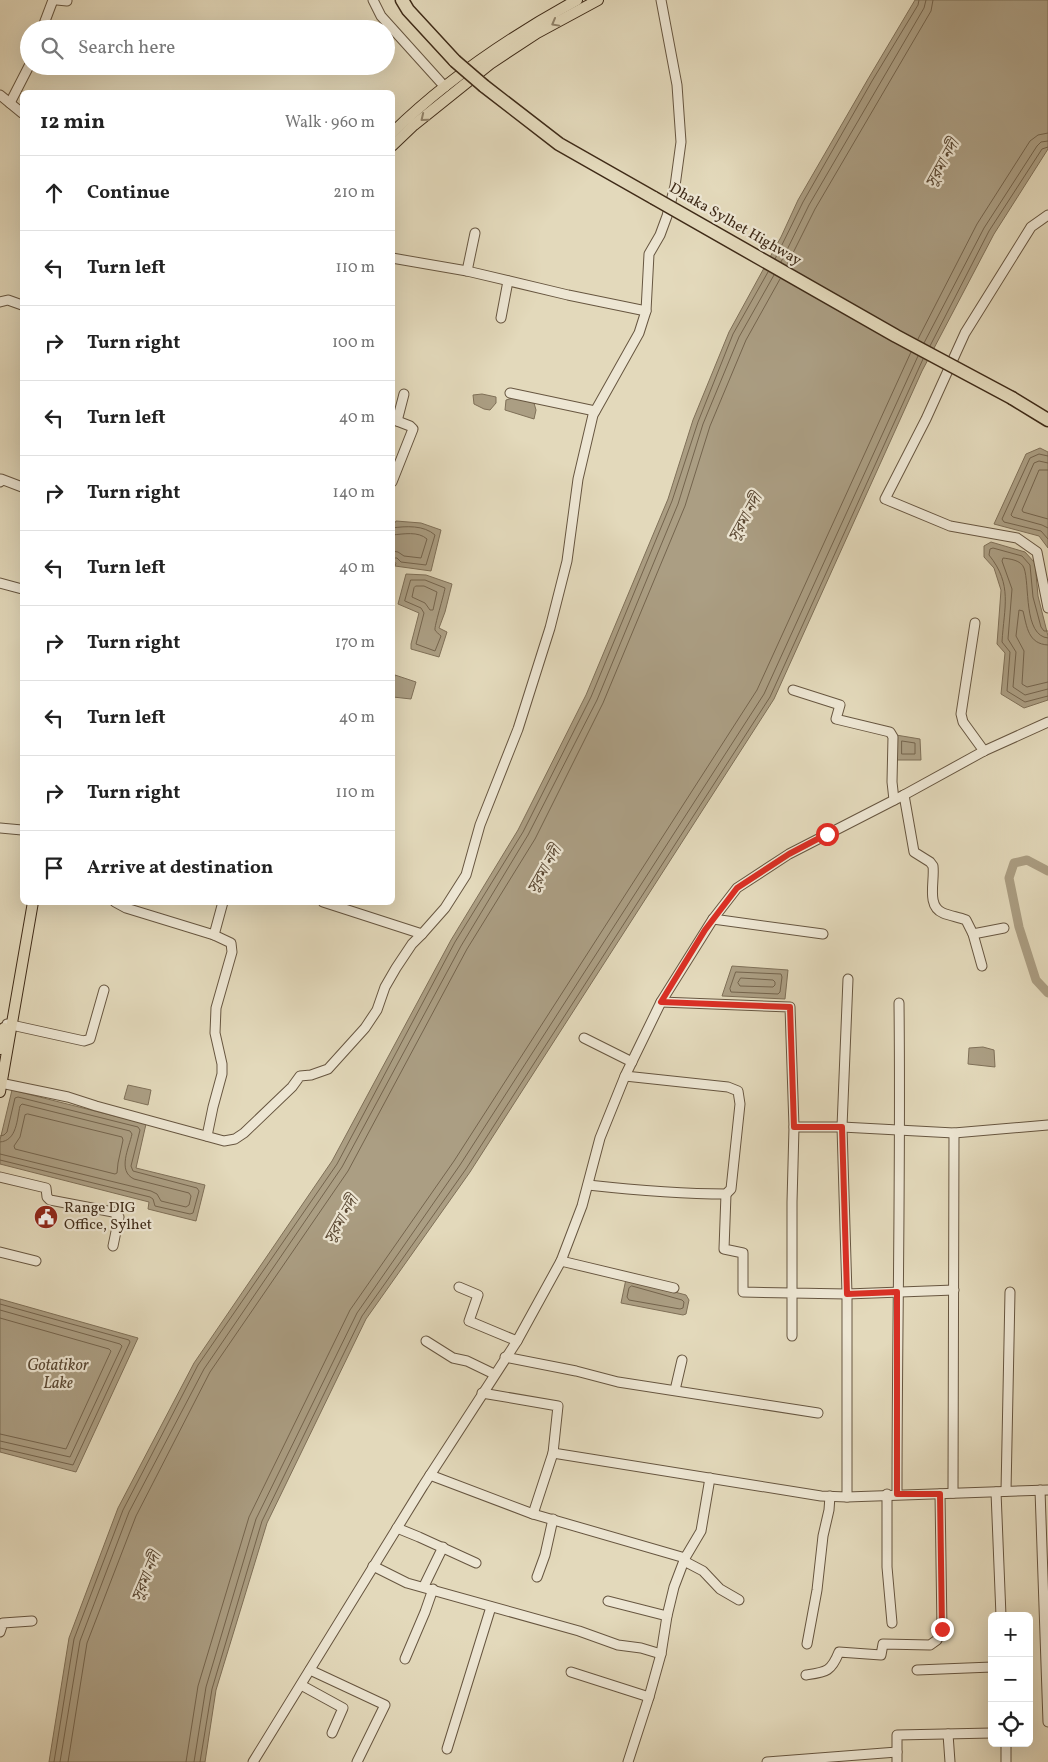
<!DOCTYPE html>
<meta charset="utf-8">
<style>
body{margin:0;font-family:Vollkorn,"Noto Serif Bengali",serif;background:#f2f2f2;color:#222}
.controls{position:absolute;right:15px;bottom:15px;display:grid;overflow:hidden;border-radius:8px;box-shadow:0 5px 20px #0002}
.controls button{width:45px;height:45px;display:grid;place-items:center;padding:0;border:0;border-bottom:1px solid #e0e0e0;background:#fff;color:#222;font:25px sans-serif}
.stop{position:absolute;width:15px;height:15px;margin:-11px;border:4px solid #d93025;border-radius:50%;background:#fff}
.stop.end{background:#d93025;border-color:#fff;box-shadow:0 1px 5px #0008}
.list{margin:0;padding:0;list-style:none}
h2{display:flex;justify-content:space-between;align-items:center;height:65px;margin:0;padding:0 20px;font-size:21px}
h2 small{font-size:16px;font-weight:400;color:#767676}
.list li{display:grid;grid-template-columns:32px 1fr auto;gap:15px;align-items:center;box-sizing:border-box;height:75px;padding:0 20px;border-top:1px solid #e0e0e0}
.list b{display:block;font-size:19px;white-space:nowrap}
.list em{font-size:16px;font-style:normal;color:#767676}
.icon{flex:none;width:28px;height:28px;fill:none;stroke:currentColor;stroke-width:2;stroke-linecap:round;stroke-linejoin:round}
.map{position:relative;flex:none;width:1048px;height:1762px;overflow:hidden}
.search{position:absolute;background:#fff;box-shadow:0 5px 20px #0002;left:20px;top:20px;width:375px;height:55px;display:flex;align-items:center;gap:12px;box-sizing:border-box;padding:0 18px;border-radius:28px;color:#767676;font-size:19px}
.panel{position:absolute;background:#fff;box-shadow:0 5px 20px #0002;left:20px;top:90px;width:375px;height:815px;border-radius:8px}
.map>svg:first-child{display:block}
.water{fill:#ab9e83;stroke:#7f7058}
.lines{fill:none;stroke-linecap:round;stroke-linejoin:round}
.shore{stroke:#74644d;stroke-width:1}
.canal{stroke:#ab9e83;stroke-width:9}
.minor-casing{stroke:#675640;stroke-width:11}
.major-casing{stroke:#3e2a17;stroke-width:12}
.highway-casing{stroke:#3e2a17;stroke-width:15}
.minor{stroke:#ede6d3;stroke-width:9}
.major{stroke:#e3d9bb;stroke-width:10}
.highway{stroke:#e3d9bb;stroke-width:12}
.highway-bridge-casing{stroke:#3e2a17;stroke-width:15;stroke-linecap:butt}
.highway-bridge{stroke:#e3d9bb;stroke-width:12}
.oneway{stroke:#908269}
.route{stroke:#d93025;stroke-width:6}
.labels{text-anchor:middle;dominant-baseline:central;stroke-width:4.5;stroke-linejoin:round;paint-order:stroke}
.street-label{font-size:15px;fill:#3e2a17;stroke:#ede6d3}
.poi-label{font-size:15px;fill:#3e2a17;stroke:#ede6d3;text-anchor:start}
.water-label{font-size:16px;font-style:italic;fill:#594732;stroke:#ede6d3}
</style>
<div class="map">
<svg width="1048" height="1762" viewBox="0 0 1048 1762">
<rect width="100%" height="100%" fill="#e3d9bb"/>
<filter id="stains"><feTurbulence type="fractalNoise" baseFrequency=".004" numOctaves="4"/><feColorMatrix values="0 0 0 0 .2 0 0 0 0 .09 0 0 0 0 .02 0 0 0 .5 -.17"/></filter>
<radialGradient id="worn" r=".72"><stop offset=".6" stop-color="#630" stop-opacity="0"/><stop offset="1" stop-color="#630" stop-opacity=".3"/></radialGradient>
<g class="water">
<polygon points="915,0 1048,0 1048,149 994,234 922,371 774,699 470,1172 366,1319 267,1523 216,1690 205,1762 49,1762 69,1638 118,1508 194,1363 332,1161 451,940 518,830 586,695 668,499 693,420 729,332 781,237 798,200 868,79"/>
<polygon points="482,394 496,397 496,403 490,410 484,409 474,404 473,395"/>
<polygon points="513,398 534,403 536,410 534,419 505,410 506,400"/>
<polygon points="1040,448 1048,452 1048,548 1039,536 994,524 1026,454"/>
<polygon points="396,521 421,523 441,530 431,571 395,566 396,563 393,562 393,526"/>
<polygon points="991,542 1025,552 1035,563 1038,596 1048,636 1048,700 1024,708 1001,694 1005,653 997,644 1001,590 994,568 984,557 984,546"/>
<polygon points="406,574 426,575 452,584 445,612 439,628 447,632 439,657 411,649 411,644 419,613 398,604"/>
<polygon points="395,675 416,682 411,699 393,697 393,686"/>
<polygon points="896,735 920,739 921,760 896,760"/>
<polygon points="732,966 788,970 785,999 722,996"/>
<polygon points="983,1047 994,1050 995,1067 968,1064 969,1048"/>
<polygon points="128,1085 151,1090 148,1105 124,1099"/>
<polygon points="12,1090 146,1124 136,1168 205,1185 196,1221 148,1209 149,1202 0,1164 0,1140"/>
<polygon points="626,1279 686,1295 689,1300 686,1314 683,1315 621,1303"/>
<polygon points="0,1299 138,1338 76,1472 0,1452"/>
</g>
<g class="lines">
<g class="shore">
<polyline points="775,259 803,202 872,81 918,5 919,0"/>
<polyline points="781,262 809,205 924,8 926,0"/>
<polyline points="787,265 815,209 931,11 933,0"/>
<polyline points="918,339 977,224 1030,141 1038,135 1048,133"/>
<polyline points="924,343 984,228 1037,146 1041,142 1048,141"/>
<polyline points="930,346 989,231 1042,149 1048,147"/>
<polyline points="1048,456 1039,454 1030,458 1002,519 1004,522 1041,531 1048,539"/>
<polyline points="1048,463 1039,461 1034,463 1011,515 1013,517 1042,525 1048,528"/>
<polyline points="1048,470 1039,470 1022,510 1023,512 1048,519"/>
<path d="M392 528C406 526 424 525 435 535L426 565 401 562 397 558H392"/>
<path d="M392 535C404 534 418 531 427 539L421 558 404 556 398 552 392 551"/>
<path d="M411 580H425L445 588C444 595 434 627 435 630 436 632 439 634 441 636L435 651 416 644 424 613 421 608 405 601Z"/>
<polygon points="416,586 424,586 437,592 433,610 430,610 425,603 412,597 414,588"/>
<path d="M1048 631H1044L1041 627 1033 597 1030 565 1022 556 993 548 990 549 989 555C1013 585 1004 607 1002 642L1010 652 1007 691 1025 702 1048 696"/>
<path d="M1048 638C1023 636 1030 584 1024 568 1021 560 1010 559 1003 558L1002 561 1012 589 1008 639 1016 652 1013 687 1025 695 1048 689"/>
<path d="M1048 645C1028 644 1027 627 1023 611L1019 610 1016 636 1024 651 1022 684 1027 687 1048 682"/>
<polygon points="902,741 915,743 915,754 902,754"/>
<polygon points="736,972 781,974 782,977 780,992 778,994 731,992 730,989"/>
<polygon points="741,978 773,980 775,982 775,985 773,987 740,986 738,983"/>
<polygon points="28,1114 122,1137 123,1140 118,1163 117,1173 115,1174 15,1149 14,1146 20,1137 25,1115"/>
<polyline points="0,1136 4,1135 7,1132 15,1098 18,1097 138,1127 140,1130 131,1166 133,1171 197,1188 199,1191 193,1213 190,1214 155,1206 153,1199 150,1197 0,1160"/>
<path d="M0 1142C17 1141 17 1119 20 1106L22 1104 130 1131 132 1134C129 1148 117 1171 134 1179L189 1193 191 1196 189 1205 186 1207 161 1201 157 1194 151 1191 0 1154"/>
<polygon points="632,1286 682,1300 684,1302 683,1308 680,1309 629,1300 627,1297 629,1288"/>
<polyline points="0,1304 129,1340 130,1342 73,1465 0,1448"/>
<polyline points="0,1310 120,1344 122,1346 70,1457 0,1441"/>
<polyline points="0,1318 109,1349 111,1351 66,1449 0,1434"/>
<polyline points="54,1762 74,1639 123,1510 198,1365 337,1164 455,942 523,832 591,697 672,501 698,422 733,334 768,272"/>
<polyline points="60,1762 80,1641 129,1512 204,1369 342,1167 461,946 528,835 597,700 678,504 703,424 739,337 774,275"/>
<polyline points="68,1762 87,1643 136,1516 210,1372 348,1171 467,949 535,839 603,703 685,506 710,426 746,340 780,279"/>
<polyline points="186,1762 198,1686 249,1517 350,1310 454,1161 757,690 911,352"/>
<polyline points="194,1762 206,1687 256,1519 357,1313 460,1165 764,694 918,356"/>
<polyline points="200,1762 212,1689 262,1521 362,1316 466,1169 770,697 923,359"/>
</g>
<polyline class="canal" points="1048,871 1027,860 1014,863 1009,878 1019,927 1036,980 1048,993"/>
<g class="minor-casing">
<g id="minor">
<polyline points="57,0 67,1 67,0"/>
<polyline points="373,0 381,16 445,87"/>
<polyline points="42,29 53,0"/>
<polyline points="0,95 22,113"/>
<polyline points="10,103 29,66"/>
<polyline points="1048,215 1031,227 965,333 926,419 885,499 950,526 1017,538 1037,552 1048,608"/>
<polyline points="392,258 467,271 568,295 646,311"/>
<polyline points="467,271 475,233"/>
<polyline points="0,302 8,300 22,305"/>
<polyline points="501,318 508,281"/>
<polyline points="510,393 595,411"/>
<polyline points="392,419 410,426 413,429 392,482"/>
<polyline points="397,421 404,394"/>
<polyline points="0,482 1,479 22,487"/>
<polyline points="0,583 22,589"/>
<polyline points="975,623 961,714 963,722 984,751"/>
<polyline points="793,690 840,705 836,719 890,732 893,737 892,782 894,800"/>
<path d="M904 795 914 852 930 862 933 866C935 881 926 906 943 913 950 916 958 917 966 920L973 934 982 966"/>
<polyline points="0,828 22,830"/>
<polyline points="115,902 126,908 214,935"/>
<polyline points="323,902 422,934 445,908 466,875 480,825 518,729 550,628 567,561 578,479 593,415 639,333 646,311 649,254 660,235 667,216 675,186 681,142 677,85 661,0"/>
<polyline points="713,919 823,934"/>
<polyline points="973,934 1004,928"/>
<polyline points="661,1002 790,1007 794,1127 792,1202 792,1293 847,1294 954,1290"/>
<polyline points="7,1024 84,1041 90,1039 104,990"/>
<polyline points="584,1038 632,1062"/>
<polyline points="0,1083 68,1097 96,1106 224,1141 235,1139 244,1133 292,1087 300,1076 311,1075 328,1069 365,1028 377,1010 385,987 396,968 412,944 422,934"/>
<polyline points="794,1127 842,1127 954,1133 1048,1125"/>
<polyline points="207,1136 213,1107 222,1074 222,1064 215,1033 216,1008 232,952 231,943 214,935 223,902"/>
<polyline points="0,1177 46,1188 47,1197 50,1200 113,1212 119,1217 113,1246"/>
<path d="M588 1185C634 1190 680 1194 726 1194L731 1189 740 1104 738 1091 728 1087 625 1076"/>
<polyline points="726,1194 724,1249 743,1253 743,1292 792,1293 792,1336"/>
<polyline points="0,1252 36,1261"/>
<polyline points="561,1261 674,1288"/>
<polyline points="459,1287 478,1295 469,1321 517,1341"/>
<polyline points="426,1341 453,1358 467,1361 494,1374"/>
<polyline points="505,1357 576,1371 618,1382 818,1413"/>
<polyline points="675,1390 682,1360"/>
<polyline points="482,1393 558,1406 553,1453 821,1496 847,1497 1048,1490"/>
<polyline points="430,1475 533,1514 685,1558 701,1531 710,1478"/>
<polyline points="1040,1490 1048,1722"/>
<polyline points="1006,1491 1010,1292"/>
<polyline points="996,1492 1001,1616"/>
<polyline points="953,1493 954,1133"/>
<polyline points="887,1494 887,1567 892,1623"/>
<path d="M897 1494C897 1330 901 1166 899 1003"/>
<polyline points="847,1497 847,1294 842,1127 848,979"/>
<polyline points="533,1514 553,1453"/>
<polyline points="397,1528 419,1537 476,1563"/>
<polyline points="684,1561 703,1571 720,1589 739,1600"/>
<polyline points="373,1566 407,1583 579,1631 618,1645 641,1648 661,1654"/>
<polyline points="537,1577 545,1555 553,1519"/>
<polyline points="424,1586 443,1547"/>
<polyline points="608,1601 667,1616"/>
<polyline points="0,1632 3,1623 32,1621"/>
<polyline points="807,1644 817,1590 823,1536 829,1510 830,1496"/>
<polyline points="405,1659 425,1612 433,1589"/>
<polyline points="310,1670 385,1705 357,1762"/>
<polyline points="917,1670 992,1667"/>
<polyline points="571,1672 649,1697"/>
<path d="M806 1675C826 1672 831 1672 839 1652L881 1655 883 1644 930 1645 937 1640 942 1629 940 1494"/>
<polyline points="301,1685 343,1708 332,1733"/>
<polyline points="948,1734 950,1762"/>
<polyline points="1006,1743 1006,1762"/>
<polyline points="447,1749 491,1607"/>
<polyline points="253,1762 423,1486 517,1341 561,1261 582,1206 600,1138 625,1076 661,1002 713,919 737,888 789,854 904,795 984,751 1048,722"/>
<polyline points="628,1762 649,1697 661,1654 667,1616 674,1587 685,1558"/>
<polyline points="767,1762 897,1752"/>
<polyline points="897,1762 897,1735 992,1733"/>
</g>
</g>
<g class="major-casing">
<g id="major">
<path d="M392 133C446 80 511 36 577 0"/>
<polyline points="392,146 414,125 490,64 537,33 598,0"/>
<polyline points="0,1049 4,1028"/>
<polyline points="0,1092 33,902"/>
</g>
</g>
<g class="highway-casing">
<g id="highway">
<polyline points="402,0 408,10 455,61"/>
<polyline points="484,86 559,144 654,198"/>
<polyline points="1012,398 1048,420"/>
</g>
</g>
<use href="#minor" class="minor"/>
<use href="#major" class="major"/>
<use href="#highway" class="highway"/>
<g class="highway-bridge-casing">
<g id="highway-bridge">
<polyline points="455,61 484,86"/>
<polyline points="654,198 896,336 1012,398"/>
</g>
</g>
<use href="#highway-bridge" class="highway-bridge"/>
</g>
<defs><path id="oneway-chevron" d="M-2-3.5L2.5 0L-2 3.5" fill="none" stroke-width="1.6" stroke-linecap="round" stroke-linejoin="round" transform="scale(1.25)"/></defs>
<g class="oneway">
<use href="#oneway-chevron" transform="translate(555 23) rotate(151)"/>
<use href="#oneway-chevron" transform="translate(424 118) rotate(141)"/>
</g>
<g class="lines">
<polyline class="route" points="827,834 789,854 737,888 705,930 661,1002 790,1007 794,1127 842,1127 847,1294 897,1292 897,1494 940,1494 942,1629"/>
</g>
<defs>
<g id="civic-disc" transform="scale(1.25)"><circle r="9.5" fill="#8f2418" stroke="#ede6d3"/><path d="M-.6-6.5H3V-4.5H.6V-3L4-1V1h2V6H-6V1h2V-1L-.6-3ZM-1.2 2.5V6h2.4V2.5Z" fill="#fff"/></g>
</defs>
<g fill-rule="evenodd">
<use href="#civic-disc" x="46" y="1217"/>
</g>
<g class="labels">
<g class="street-label">
<text transform="translate(735 225) rotate(30)">Dhaka Sylhet Highway</text>
</g>
<g class="poi-label">
<text x="64" y="1208">Range DIG<tspan x="64" dy="17">Office, Sylhet</tspan></text>
</g>
<g class="water-label">
<text transform="translate(943 164) rotate(-61)">সুরমা নদী</text>
<text transform="translate(746 518) rotate(-61)">সুরমা নদী</text>
<text transform="translate(545 870) rotate(-60)">সুরমা নদী</text>
<text transform="translate(342 1220) rotate(-60)">সুরমা নদী</text>
<text x="58" y="1366">Gotatikor<tspan x="58" dy="18">Lake</tspan></text>
<text transform="translate(147 1577) rotate(-67)">সুরমা নদী</text>
</g>
</g>
<rect width="100%" height="100%" filter="url(#stains)"/>
<rect width="100%" height="100%" fill="url(#worn)"/>
</svg>
<div class="controls">
<button>+</button>
<button>−</button>
<button><svg class="icon" aria-label="locate" viewBox="0 0 24 24"><circle cx="12" cy="12" r="6"/><path d="M12 2v4M12 18v4M2 12h4M18 12h4"/></svg></button>
</div>
<div class="stop" style="left:827px;top:834px"></div>
<div class="stop end" style="left:942px;top:1629px"></div>
<div class="search"><svg class="icon" aria-label="search" viewBox="0 0 24 24"><circle cx="10" cy="10" r="6"/><path d="M15 15l6 6"/></svg>Search here</div>
<section class="panel">
<h2>12 min<small>Walk · 960 m</small></h2>
<ul class="list">
<li><svg class="icon" aria-label="ahead" viewBox="0 0 24 24"><path d="M12 20V5M6 11l6-6 6 6"/></svg><div><b>Continue</b></div><em>210 m</em></li>
<li><svg class="icon" aria-label="left" viewBox="0 0 24 24"><path d="M17 20v-9H6M10 6l-5 5 5 5"/></svg><div><b>Turn left</b></div><em>110 m</em></li>
<li><svg class="icon" aria-label="right" viewBox="0 0 24 24"><path d="M7 20v-9h11M14 6l5 5-5 5"/></svg><div><b>Turn right</b></div><em>100 m</em></li>
<li><svg class="icon" aria-label="left" viewBox="0 0 24 24"><path d="M17 20v-9H6M10 6l-5 5 5 5"/></svg><div><b>Turn left</b></div><em>40 m</em></li>
<li><svg class="icon" aria-label="right" viewBox="0 0 24 24"><path d="M7 20v-9h11M14 6l5 5-5 5"/></svg><div><b>Turn right</b></div><em>140 m</em></li>
<li><svg class="icon" aria-label="left" viewBox="0 0 24 24"><path d="M17 20v-9H6M10 6l-5 5 5 5"/></svg><div><b>Turn left</b></div><em>40 m</em></li>
<li><svg class="icon" aria-label="right" viewBox="0 0 24 24"><path d="M7 20v-9h11M14 6l5 5-5 5"/></svg><div><b>Turn right</b></div><em>170 m</em></li>
<li><svg class="icon" aria-label="left" viewBox="0 0 24 24"><path d="M17 20v-9H6M10 6l-5 5 5 5"/></svg><div><b>Turn left</b></div><em>40 m</em></li>
<li><svg class="icon" aria-label="right" viewBox="0 0 24 24"><path d="M7 20v-9h11M14 6l5 5-5 5"/></svg><div><b>Turn right</b></div><em>110 m</em></li>
<li><svg class="icon" aria-label="arrive" viewBox="0 0 24 24"><path d="M6 21V4h12l-3 4 3 4H6"/></svg><div><b>Arrive at destination</b></div></li>
</ul>
</section>
</div>
